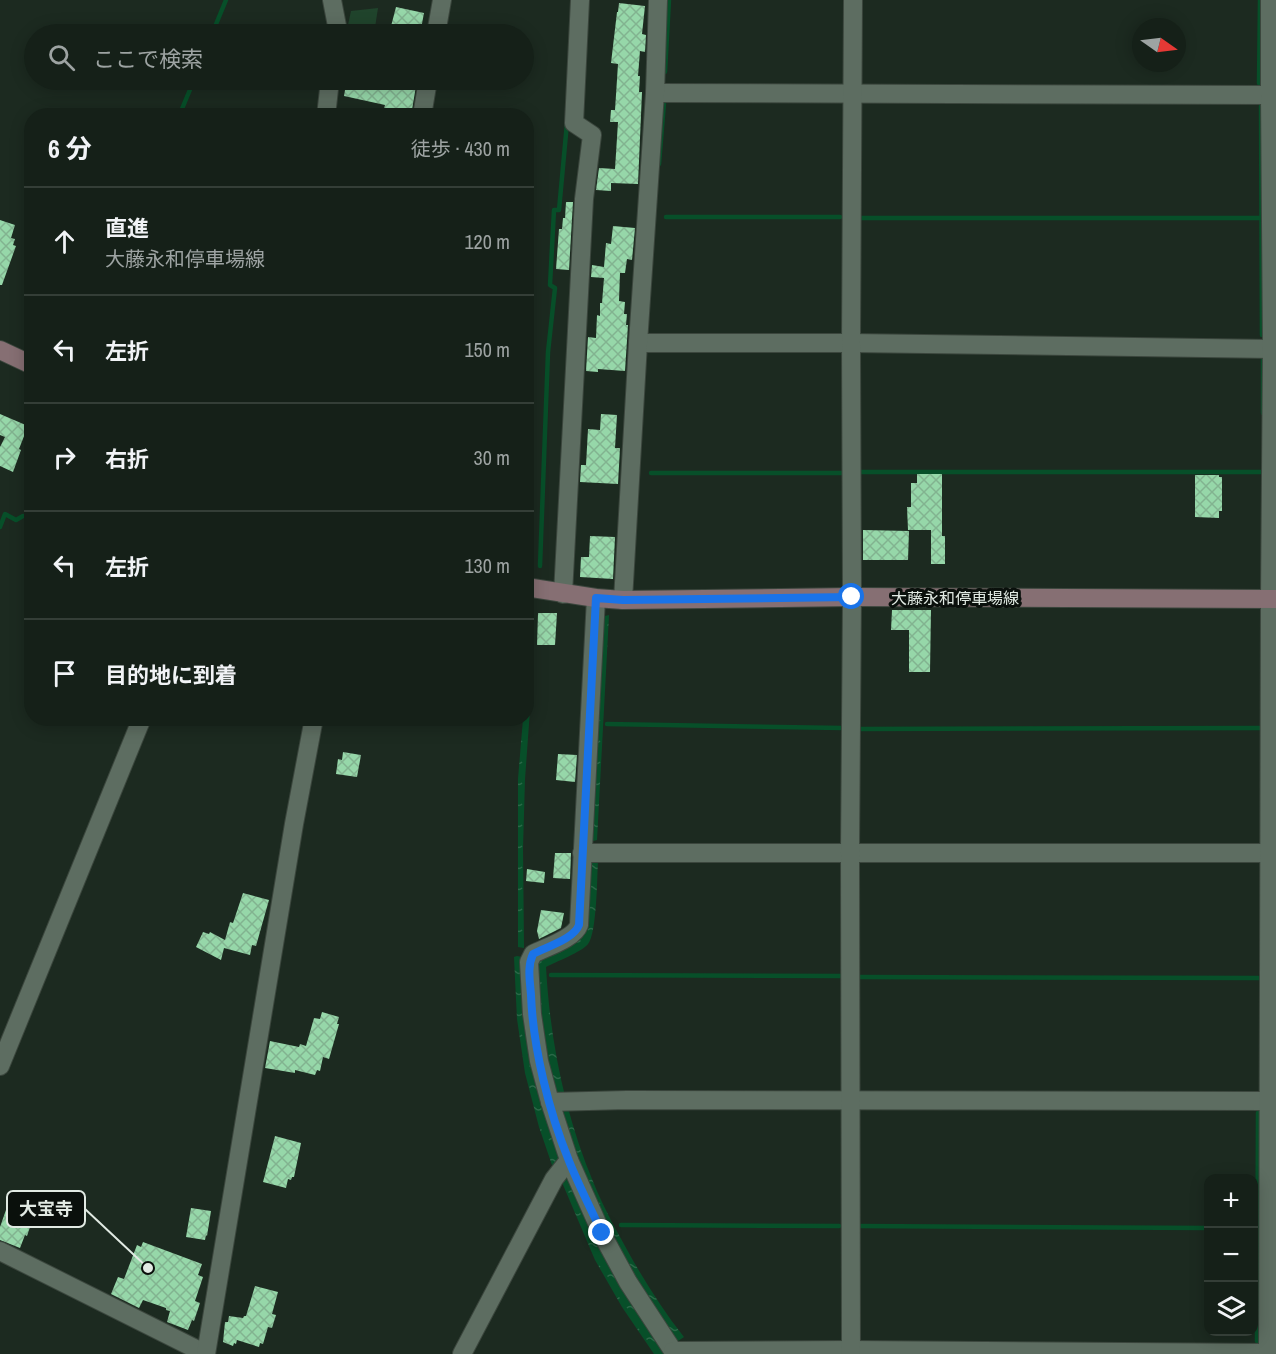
<!DOCTYPE html>
<html lang="ja">
<meta charset="utf-8">
<style>
body{margin:0;font-family:"Archivo Narrow","Noto Sans JP",sans-serif;background:#222d25;color:#f1f3f6}
.controls{position:absolute;right:18px;bottom:18px;display:grid;overflow:hidden;border-radius:12px;box-shadow:0 3px 15px #0003}
.controls button{width:54px;height:54px;display:grid;place-items:center;padding:0;border:0;border-bottom:2px solid #343e37;background:#152018;color:#f1f3f6;font:30px sans-serif}
.compass{position:absolute;left:1132px;top:18px;width:54px;height:54px;border-radius:50%;background:#152018;box-shadow:0 3px 15px #0003;rotate:104deg}
.stop{position:absolute;width:18px;height:18px;margin:-14px;border:4px solid #1a73e8;border-radius:50%;background:#fff}
.stop.end{background:#1a73e8;border-color:#fff;box-shadow:0 2px 6px #0008}
.list{margin:0;padding:0;list-style:none}
h2{display:flex;justify-content:space-between;align-items:center;height:78px;margin:0;padding:0 24px;font-size:26px}
h2 small{font-size:20px;font-weight:400;color:#9da3a2}
.list li{display:grid;grid-template-columns:39px 1fr auto;gap:18px;align-items:center;box-sizing:border-box;height:108px;padding:0 24px;border-top:2px solid #343e37}
.list b{display:block;font-size:22px;white-space:nowrap}
.list p{margin:0;font-size:20px;white-space:nowrap;color:#9da3a2}
.list em{font-size:20px;font-style:normal;color:#9da3a2}
.icon{flex:none;width:33px;height:33px;fill:none;stroke:currentColor;stroke-width:2;stroke-linecap:round;stroke-linejoin:round}
.map{position:relative;flex:none;width:1276px;height:1354px;overflow:hidden}
.search{position:absolute;background:#152018;box-shadow:0 3px 15px #0003;left:24px;top:24px;width:510px;height:66px;display:flex;align-items:center;gap:15px;box-sizing:border-box;padding:0 21px;border-radius:33px;color:#9da3a2;font-size:22px}
.panel{position:absolute;background:#152018;box-shadow:0 3px 15px #0003;left:24px;top:108px;width:510px;height:618px;border-radius:24px}
.map>svg:first-child{display:block}
.garden{fill:#20442c}
.water{fill:url(#water-ripples)}
.lines{fill:none;stroke-linecap:round;stroke-linejoin:round}
.stream{stroke:#074f29;stroke-width:4.5}
.building{fill:url(#building-cross-hatch)}
.service-casing{stroke:#3b463d;stroke-width:11}
.minor-casing{stroke:#3b463d;stroke-width:20}
.secondary-casing{stroke:#3b463d;stroke-width:20}
.service{stroke:#5d6d61;stroke-width:9}
.minor{stroke:#5d6d61;stroke-width:18}
.secondary{stroke:#866f73;stroke-width:18}
.route{stroke:#1a73e8;stroke-width:8}
.labels{text-anchor:middle;dominant-baseline:central;stroke-width:6;stroke-linejoin:round;paint-order:stroke}
.street-label{font-size:16px;fill:#e1eae3;stroke:#0a100c}
.leader{fill:none;stroke:#e1eae3;stroke-width:2}
.callout-dot{fill:#e1eae3;stroke:#0a100c;stroke-width:2}
.callout{fill:#0a100c;stroke:#e1eae3;stroke-width:2}
.callout-label{font-size:18px;text-anchor:middle;font-weight:bold;fill:#e1eae3}
</style>
<div class="map">
<svg width="1276" height="1354" viewBox="0 0 1276 1354">
<defs>
<pattern id="water-ripples" width="26" height="14" patternUnits="userSpaceOnUse" patternTransform="scale(1.5)"><rect width="26" height="14" fill="#074f29"/><path d="M2 4q2-2 4 0t4 0M15 11q2-2 4 0t4 0" fill="none" stroke="#2b6848"/></pattern>
<pattern id="building-cross-hatch" width="8" height="8" patternUnits="userSpaceOnUse" patternTransform="scale(1.5)"><rect width="8" height="8" fill="#96d7a9"/><path d="M0 0l8 8M0 8l8-8" fill="none" stroke="#82b390"/></pattern>
</defs>
<rect width="100%" height="100%" fill="#1c2a20"/>
<polygon class="garden" points="378,8 374,34 346,34 351,11"/>
<g class="water">
<polygon points="609,615 597,840 589,842 601,619 605,616"/>
<polygon points="527,644 534,650 534,655 525,779 523,848 524,948 518,947 518,779 523,719 526,718 526,671 528,651 527,649"/>
<path d="M598 860C597 877 597 933 588 944 582 952 555 962 546 967 550 1041 565 1115 594 1184 604 1209 618 1233 631 1257 647 1285 664 1312 684 1337L678 1341 647 1297 608 1228 568 1137 547 1061 539 1011 536 961 575 942 588 861Z"/>
<polygon points="517,956 522,957 547,1118 668,1354 654,1354 622,1307 595,1260 561,1180 553,1168 539,1127 525,1073 517,1019 514,957"/>
</g>
<g class="lines">
<g class="stream">
<polyline points="212,34 226,0"/>
<polyline points="665,72 669,0"/>
<polyline points="1259,83 1260,0"/>
<polyline points="1261,106 1262,335"/>
<polyline points="179,116 194,80"/>
<polyline points="659,164 664,103"/>
<polyline points="666,217 840,217"/>
<polyline points="860,218 1261,218"/>
<polyline points="1263,413 1263,358"/>
<polyline points="859,472 1262,472"/>
<polyline points="651,473 843,473"/>
<polyline points="0,527 5,514 16,520 23,516"/>
<polyline points="540,566 548,352 555,288 550,285 554,210 559,210 567,123"/>
<polyline points="607,724 843,728"/>
<polyline points="859,729 1262,728"/>
<polyline points="551,975 842,976"/>
<polyline points="858,977 1260,978"/>
<polyline points="621,1225 839,1226"/>
<polyline points="858,1226 1208,1228"/>
<polyline points="1257,1341 1258,1113"/>
</g>
</g>
<g class="building">
<polygon points="619,3 645,6 642,34 646,35 645,52 640,51 638,76 640,76 639,92 642,92 638,184 611,183 611,191 596,190 599,168 615,169 618,122 610,122 611,110 615,110 618,64 611,63 617,12 618,12"/>
<polygon points="396,7 424,13 420,34 389,34"/>
<polygon points="374,80 417,80 411,116 382,116 385,105 344,96 346,84 373,89"/>
<polygon points="566,202 573,202 569,270 556,269 559,229 562,229 563,218 565,218"/>
<polygon points="0,220 15,225 11,238 15,239 13,245 16,246 2,285 0,285"/>
<polygon points="613,226 635,228 632,260 627,259 625,273 620,273 619,301 625,302 624,314 627,314 626,325 628,325 625,371 598,369 598,372 586,371 588,337 596,338 597,315 600,316 600,303 602,303 604,278 591,277 592,265 604,267 606,243 611,244"/>
<polygon points="0,414 28,426 19,449 21,450 13,472 0,466 0,447 5,437 0,435"/>
<polygon points="601,414 617,415 615,448 620,448 618,484 580,482 581,465 586,465 588,429 600,430"/>
<polygon points="917,474 942,474 942,536 945,536 945,564 931,564 931,530 908,530 907,507 911,507 911,483 917,483"/>
<polygon points="1195,475 1219,475 1219,477 1222,477 1222,511 1219,511 1219,518 1195,517"/>
<polygon points="863,530 909,531 908,560 863,560"/>
<polygon points="590,536 615,537 613,579 580,577 581,557 589,557"/>
<polygon points="892,610 931,610 930,672 909,672 909,630 891,630"/>
<polygon points="538,613 557,613 555,645 537,645"/>
<polygon points="343,752 361,755 357,777 336,774 338,759 342,760"/>
<polygon points="558,754 577,755 575,782 556,780"/>
<polygon points="555,853 571,853 570,879 553,878"/>
<polygon points="527,869 545,872 544,883 526,881"/>
<polygon points="243,893 269,900 256,946 252,945 250,955 224,948 221,960 196,947 203,932 209,934 210,932 225,940 230,922 233,923"/>
<polygon points="541,910 564,913 561,928 539,939 537,931"/>
<polygon points="322,1012 339,1017 337,1024 339,1024 329,1059 323,1057 320,1071 317,1070 315,1075 295,1070 295,1073 265,1068 270,1041 299,1047 300,1044 306,1046 314,1018 320,1019"/>
<polygon points="275,1136 301,1143 294,1177 292,1177 291,1180 288,1179 286,1188 263,1182"/>
<polygon points="13,1190 38,1198 30,1220 32,1221 27,1236 25,1235 20,1248 0,1240 0,1227"/>
<polygon points="191,1208 211,1211 207,1236 206,1235 205,1240 186,1237"/>
<polygon points="143,1242 202,1264 198,1275 203,1277 195,1301 200,1303 194,1321 192,1320 188,1330 167,1322 170,1311 166,1310 166,1308 143,1300 139,1308 111,1294 118,1277 124,1279 137,1245 141,1247"/>
<polygon points="255,1286 278,1292 272,1314 276,1315 272,1328 268,1327 263,1344 260,1343 259,1347 237,1340 236,1344 234,1343 233,1346 223,1342 225,1322 228,1322 229,1316 243,1318 244,1316 246,1316"/>
</g>
<g class="lines">
<g class="service-casing">
<polyline id="service" points="30,511 32,507"/>
</g>
<g class="minor-casing">
<g id="minor">
<polyline points="332,0 337,26 336,34"/>
<polyline points="436,34 442,0"/>
<polyline points="655,93 1276,95"/>
<polyline points="326,116 330,80"/>
<polyline points="422,116 428,80"/>
<polyline points="638,343 851,343 1276,349"/>
<polyline points="563,594 584,199 592,135 574,123 580,0"/>
<path d="M596 598 579 925C574 939 546 947 533 954L529 962 532 1014 539 1061 550 1102 569 1160 602 1234 628 1282 675 1354"/>
<polyline points="623,600 638,343 655,93 658,0"/>
<polyline points="582,853 1276,853"/>
<polyline points="0,1066 142,718"/>
<polyline points="550,1102 627,1100 1276,1101"/>
<polyline points="0,1251 206,1354"/>
<polyline points="673,1351 851,1350 1276,1353"/>
<polyline points="206,1354 294,824 314,718"/>
<polyline points="462,1354 554,1179 569,1160"/>
<polyline points="851,1354 850,853 852,597 851,343 853,0"/>
<polyline points="1268,1354 1270,599 1272,349 1270,95 1270,0"/>
</g>
</g>
<g class="secondary-casing">
<g id="secondary">
<polyline points="0,350 32,365"/>
<polyline points="526,587 596,598 623,600 852,597 1276,599"/>
</g>
</g>
<use href="#service" class="service"/>
<use href="#minor" class="minor"/>
<use href="#secondary" class="secondary"/>
</g>
<g class="lines">
<path class="route" d="M602 1233C591 1209 579 1186 569 1161 549 1112 533 1048 531 995 530 981 527 967 533 954 546 947 574 939 579 925L596 598 623 600 852 597"/>
</g>
<g class="labels">
<g class="street-label">
<text x="955" y="598">大藤永和停車場線</text>
</g>
</g>
<path class="leader" d="M148 1268L85 1209"/>
<circle class="callout-dot" cx="148" cy="1268" r="6"/>
<rect class="callout" x="7" y="1191" width="78" height="36" rx="6"/>
<g class="callout-label">
<text x="46" y="1215">大宝寺</text>
</g>
</svg>
<div class="controls">
<button>+</button>
<button>−</button>
<button><svg class="icon" aria-label="layers" viewBox="0 0 24 24"><path d="M12 4l9 5-9 5-9-5zM3 14l9 5 9-5"/></svg></button>
</div>
<svg class="compass" viewBox="-18 -18 36 36"><path d="M0-13l5 13h-10z" fill="#e53935"/><path d="M0 13l5-13h-10z" fill="#9da3a2"/></svg>
<div class="stop" style="left:852px;top:597px"></div>
<div class="stop end" style="left:602px;top:1233px"></div>
<div class="search"><svg class="icon" aria-label="search" viewBox="0 0 24 24"><circle cx="10" cy="10" r="6"/><path d="M15 15l6 6"/></svg>ここで検索</div>
<section class="panel">
<h2>6 分<small>徒歩 · 430 m</small></h2>
<ul class="list">
<li><svg class="icon" aria-label="ahead" viewBox="0 0 24 24"><path d="M12 20V5M6 11l6-6 6 6"/></svg><div><b>直進</b><p>大藤永和停車場線</p></div><em>120 m</em></li>
<li><svg class="icon" aria-label="left" viewBox="0 0 24 24"><path d="M17 20v-9H6M10 6l-5 5 5 5"/></svg><div><b>左折</b></div><em>150 m</em></li>
<li><svg class="icon" aria-label="right" viewBox="0 0 24 24"><path d="M7 20v-9h11M14 6l5 5-5 5"/></svg><div><b>右折</b></div><em>30 m</em></li>
<li><svg class="icon" aria-label="left" viewBox="0 0 24 24"><path d="M17 20v-9H6M10 6l-5 5 5 5"/></svg><div><b>左折</b></div><em>130 m</em></li>
<li><svg class="icon" aria-label="arrive" viewBox="0 0 24 24"><path d="M6 21V4h12l-3 4 3 4H6"/></svg><div><b>目的地に到着</b></div></li>
</ul>
</section>
</div>
